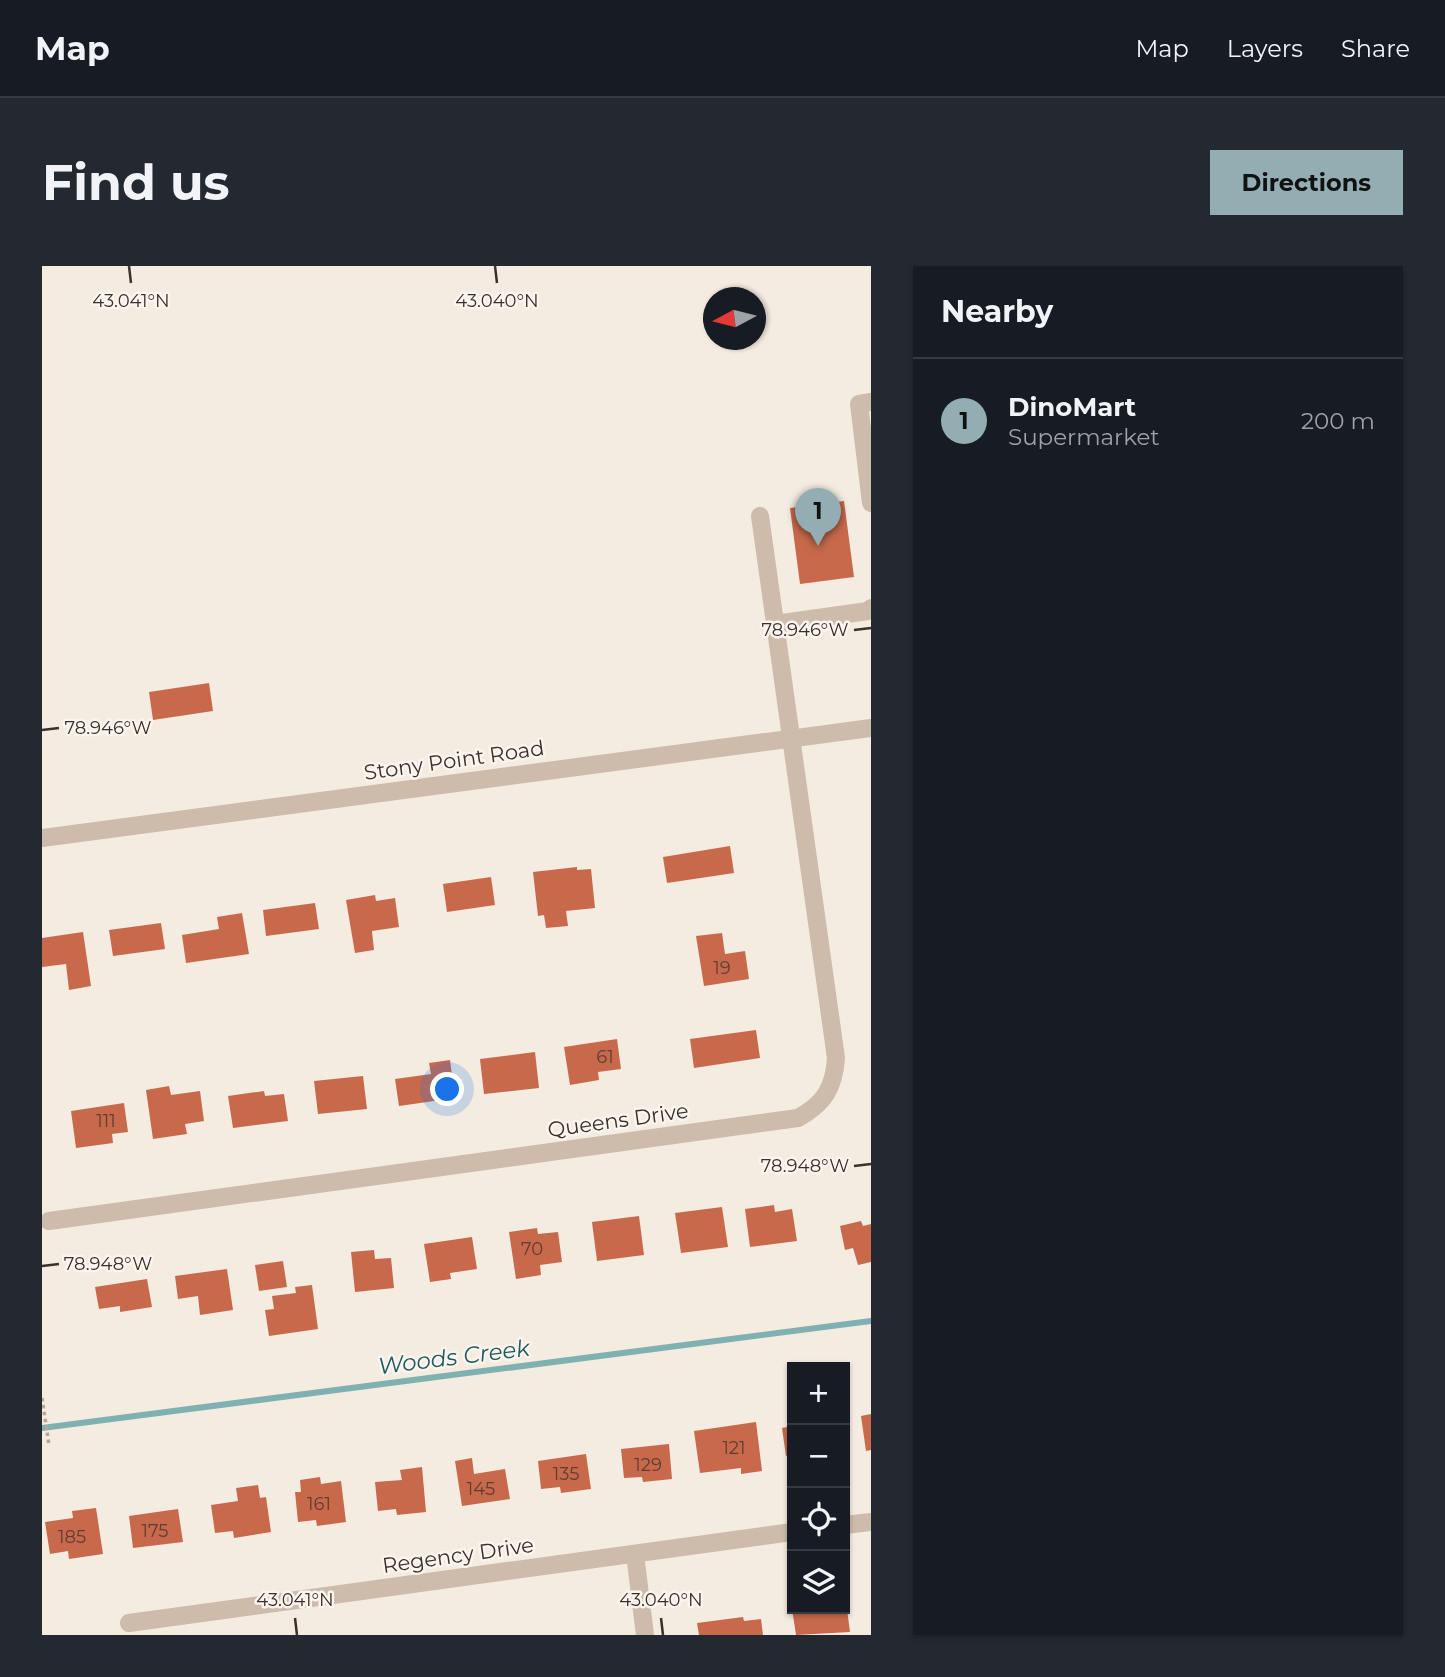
<!DOCTYPE html>
<meta charset="utf-8">
<style>
body{margin:0;font-family:Montserrat,sans-serif;background:#242831;color:#f1f3f6}
.controls{position:absolute;right:21px;bottom:21px;display:grid;overflow:hidden;border-radius:0px;box-shadow:0 2px 5px #0004}
.controls button{width:63px;height:63px;display:grid;place-items:center;padding:0;border:0;border-bottom:2px solid #363941;background:#171b24;color:#f1f3f6;font:35px sans-serif}
.compass{position:absolute;left:661px;top:21px;width:63px;height:63px;border-radius:50%;background:#171b24;box-shadow:0 2px 5px #0004;rotate:263deg}
.you{position:absolute;left:406px;top:824px;width:24px;height:24px;margin:-18px;border:5px solid #fff;border-radius:50%;background:#1a73e8;box-shadow:0 0 0 10px #1a73e833}
.badge{display:grid;place-items:center;width:46px;height:46px;border-radius:50%;background:#92aeb2;color:#111;font-size:23px;font-weight:700}
.pin{position:absolute;translate:-50% -58px;filter:drop-shadow(0 2px 4px #0008)}
.pin::after{content:'';position:absolute;top:37px;width:24px;height:21px;background:inherit;clip-path:polygon(0 0,100% 0,50% 100%)}
.list{margin:0;padding:0;list-style:none}
h2{display:flex;justify-content:space-between;align-items:center;height:91px;margin:0;padding:0 28px;font-size:30px}
h2 small{font-size:23px;font-weight:400;color:#9ea1a6}
.list li{display:grid;grid-template-columns:46px 1fr auto;gap:21px;align-items:center;box-sizing:border-box;height:126px;padding:0 28px;border-top:2px solid #363941}
.list b{display:block;font-size:26px;white-space:nowrap}
.list p{margin:0;font-size:23px;white-space:nowrap;color:#9ea1a6}
.list em{font-size:23px;font-style:normal;color:#9ea1a6}
.icon{flex:none;width:38px;height:38px;fill:none;stroke:currentColor;stroke-width:2;stroke-linecap:round;stroke-linejoin:round}
.map{position:relative;flex:none;width:829px;height:1369px;overflow:hidden;border-radius:0px}
header{display:flex;align-items:center;gap:42px;box-sizing:border-box;height:98px;padding:0 35px;background:#171b24;border-bottom:2px solid #363941}
header strong{font-size:33px}
nav{display:flex;gap:38px;margin-inline-start:auto;font-size:24px}
.intro{display:flex;align-items:center;justify-content:space-between;box-sizing:border-box;height:168px;padding:0 42px}
h1{margin:0;font-size:49px}
.button{padding:18px 32px;border-radius:0px;background:#92aeb2;color:#111;font-size:24px;font-weight:700}
main{display:flex;gap:42px;padding:0 42px}
aside{flex:1;background:#171b24;border-radius:0px;box-shadow:0 2px 5px #0004}
.map>svg:first-child{display:block}
.lines{fill:none;stroke-linecap:round;stroke-linejoin:round}
.stream{stroke:#7fb0b2;stroke-width:6}
.building{fill:#c8694b}
.path{stroke:#b9a596;stroke-width:3.5;stroke-dasharray:3.5 3.5;stroke-linecap:butt}
.minor{stroke:#cdbbac;stroke-width:18}
.ticks{fill:none;stroke:#3b302b;stroke-width:2.5}
.labels{text-anchor:middle;dominant-baseline:central;stroke-width:5;stroke-linejoin:round;paint-order:stroke}
.number-label{font-size:18px;fill:#5e3e33}
.street-label{font-size:21px;fill:#3b302b;stroke:#fbf5ee}
.water-label{font-size:23px;font-style:italic;fill:#1f5a5e;stroke:#fbf5ee}
.ticks-label{font-size:18px;text-anchor:middle;fill:#3b302b;stroke:#fbf5ee;stroke-width:5;stroke-linejoin:round;paint-order:stroke}
</style>
<header>
<strong>Map</strong>
<nav><a>Map</a><a>Layers</a><a>Share</a></nav>
</header>
<div class="intro"><h1>Find us</h1><a class="button">Directions</a></div>
<main>
<div class="map">
<svg width="829" height="1369" viewBox="0 0 829 1369">
<rect width="100%" height="100%" fill="#f4ebe1"/>
<g class="lines">
<polyline class="stream" points="0,1162 829,1055"/>
</g>
<g class="building">
<polygon points="802,235 812,311 758,318 748,242"/>
<polygon points="167,417 171,445 111,454 107,426"/>
<polygon points="688,580 692,607 625,617 621,591"/>
<polygon points="535,601 535,604 549,603 553,642 524,645 526,660 504,662 502,649 496,650 491,606"/>
<polygon points="449,611 453,639 405,646 401,618"/>
<polygon points="333,629 334,635 353,632 357,661 330,665 332,684 313,687 304,634"/>
<polygon points="273,637 277,663 224,670 221,644"/>
<polygon points="200,647 207,688 144,697 140,669 177,663 175,651"/>
<polygon points="119,657 123,683 71,690 67,664"/>
<polygon points="41,666 49,720 27,724 24,698 0,701 0,672"/>
<polygon points="680,667 683,688 703,685 707,713 662,720 654,670"/>
<polygon points="714,764 718,792 652,802 648,773"/>
<polygon points="575,773 579,803 556,806 557,814 528,819 522,781"/>
<polygon points="493,786 497,822 442,828 438,793"/>
<polygon points="408,794 413,832 357,840 353,813 389,808 387,797"/>
<polygon points="321,810 325,843 276,848 272,815"/>
<polygon points="127,820 129,829 158,825 162,855 143,858 145,868 111,873 104,824"/>
<polygon points="222,825 223,830 242,828 246,855 191,862 186,830"/>
<polygon points="82,837 86,866 70,868 71,877 34,882 29,845"/>
<polygon points="732,939 733,946 750,943 755,975 708,981 703,943"/>
<polygon points="680,941 686,981 639,987 633,947"/>
<polygon points="597,950 602,989 555,995 550,956"/>
<polygon points="819,955 821,960 829,958 829,996 816,999 811,982 803,984 798,960"/>
<polygon points="495,962 496,968 516,966 520,996 498,999 499,1009 474,1013 467,966"/>
<polygon points="430,971 435,1003 408,1007 409,1013 388,1016 382,978"/>
<polygon points="332,984 333,993 349,992 352,1022 313,1026 309,986"/>
<polygon points="241,995 245,1021 217,1025 213,999"/>
<polygon points="185,1003 191,1044 158,1049 156,1030 136,1033 133,1010"/>
<polygon points="105,1013 110,1041 78,1046 78,1040 57,1043 53,1021"/>
<polygon points="270,1019 276,1063 227,1070 223,1044 232,1043 230,1030 254,1027 253,1021"/>
<polygon points="829,1148 829,1184 824,1185 819,1150"/>
<polygon points="714,1156 720,1205 699,1208 699,1202 658,1207 652,1165"/>
<polygon points="750,1160 750,1189 744,1190 740,1162"/>
<polygon points="627,1178 630,1213 601,1216 600,1211 582,1212 579,1183"/>
<polygon points="544,1188 549,1223 519,1227 518,1221 499,1223 496,1195"/>
<polygon points="430,1192 432,1208 463,1203 468,1233 420,1240 413,1195"/>
<polygon points="380,1201 384,1246 355,1249 354,1243 336,1245 333,1216 360,1214 358,1204"/>
<polygon points="278,1211 279,1218 299,1215 304,1256 275,1260 274,1254 256,1256 253,1226 259,1226 258,1214"/>
<polygon points="216,1219 218,1232 224,1231 229,1266 192,1272 191,1265 173,1267 169,1239 196,1235 194,1222"/>
<polygon points="54,1242 61,1288 27,1293 26,1285 8,1288 3,1256 31,1252 30,1245"/>
<polygon points="136,1243 141,1276 91,1282 87,1250"/>
<polygon points="750,1343 805,1343 808,1366 754,1369"/>
<polygon points="701,1351 702,1355 719,1353 721,1369 657,1369 655,1357"/>
</g>
<g class="lines">
<polyline class="path" points="0,1132 7,1179"/>
<g class="minor">
<polyline points="829,136 817,138 829,237"/>
<polyline points="733,358 826,345 829,342"/>
<polyline points="0,572 829,462"/>
<path d="M7 955 756 852C782 838 792 822 794 792L718 250"/>
<polyline points="803,1259 829,1256"/>
<polyline points="593,1288 603,1369"/>
<polyline points="87,1357 750,1266"/>
</g>
</g>
<path class="ticks" d="M87 0 89 17M453 0 455 17M812 364 829 362M0 464 17 462M812 900 829 898M0 1000 17 998M253 1352 255 1369M619 1352 621 1369"/>
<g class="labels">
<g class="number-label">
<text x="680" y="702">19</text>
<text x="563" y="791">61</text>
<text x="64" y="855">111</text>
<text x="490" y="983">70</text>
<text x="692" y="1182">121</text>
<text x="606" y="1199">129</text>
<text x="524" y="1208">135</text>
<text x="439" y="1223">145</text>
<text x="277" y="1238">161</text>
<text x="113" y="1265">175</text>
<text x="30" y="1271">185</text>
</g>
<g class="street-label">
<text transform="translate(412 494) rotate(-8)">Stony Point Road</text>
<text transform="translate(576 854) rotate(-8)">Queens Drive</text>
<text transform="translate(416 1289) rotate(-8)">Regency Drive</text>
</g>
<g class="water-label">
<text transform="translate(412 1091) rotate(-7)">Woods Creek</text>
</g>
</g>
<g class="ticks-label">
<text x="89" y="41">43.041°N</text>
<text x="455" y="41">43.040°N</text>
<text x="763" y="370">78.946°W</text>
<text x="66" y="468">78.946°W</text>
<text x="763" y="906">78.948°W</text>
<text x="66" y="1004">78.948°W</text>
<text x="253" y="1340">43.041°N</text>
<text x="619" y="1340">43.040°N</text>
</g>
</svg>
<div class="controls">
<button>+</button>
<button>−</button>
<button><svg class="icon" aria-label="locate" viewBox="0 0 24 24"><circle cx="12" cy="12" r="6"/><path d="M12 2v4M12 18v4M2 12h4M18 12h4"/></svg></button>
<button><svg class="icon" aria-label="layers" viewBox="0 0 24 24"><path d="M12 4l9 5-9 5-9-5zM3 14l9 5 9-5"/></svg></button>
</div>
<svg class="compass" viewBox="-18 -18 36 36"><path d="M0-13l5 13h-10z" fill="#e53935"/><path d="M0 13l5-13h-10z" fill="#9ea1a6"/></svg>
<div class="you"></div>
<div class="pin badge" style="left:776px;top:280px">1</div>
</div>
<aside>
<h2>Nearby<small></small></h2>
<ul class="list">
<li><span class="badge">1</span><div><b>DinoMart</b><p>Supermarket</p></div><em>200 m</em></li>
</ul>
</aside>
</main>
